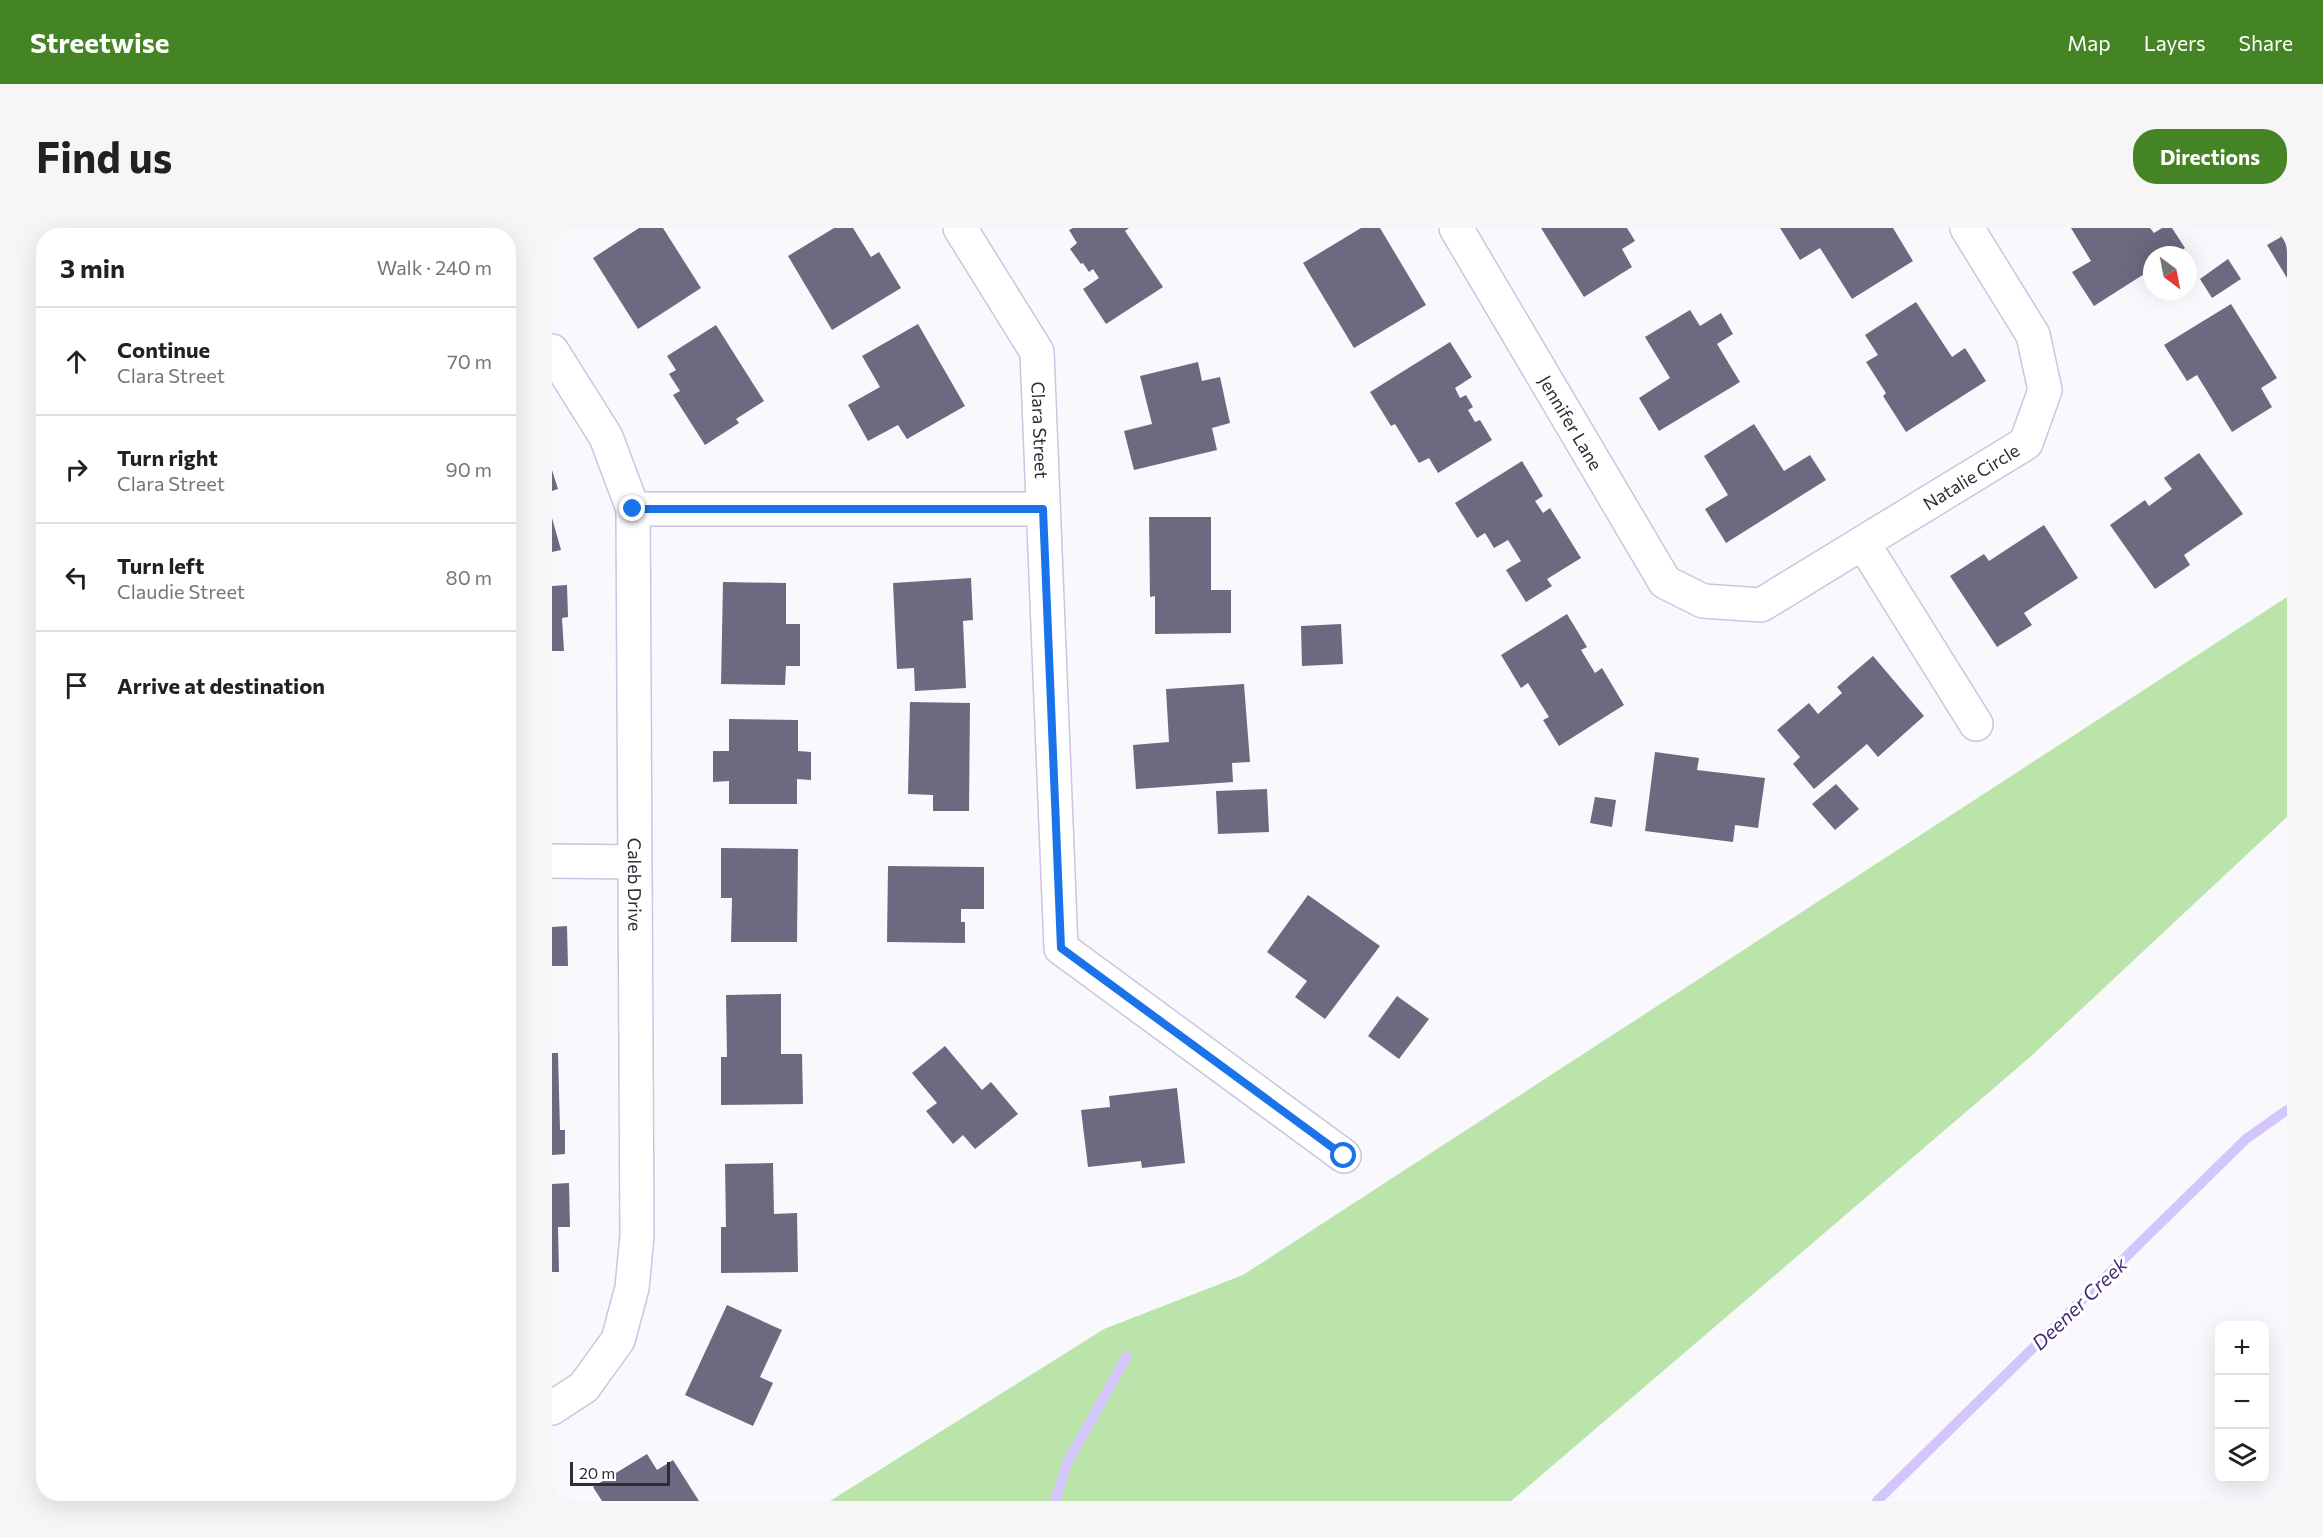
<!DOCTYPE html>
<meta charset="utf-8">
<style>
body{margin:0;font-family:Commissioner,sans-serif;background:#f6f6f6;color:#202124}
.controls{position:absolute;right:18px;bottom:18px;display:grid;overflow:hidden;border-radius:12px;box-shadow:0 6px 24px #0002}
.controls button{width:54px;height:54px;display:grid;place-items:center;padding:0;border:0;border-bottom:2px solid #e0e0e0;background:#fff;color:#202124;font:30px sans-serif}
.compass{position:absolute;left:1591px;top:18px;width:54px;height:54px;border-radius:50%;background:#fff;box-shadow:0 6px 24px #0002;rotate:148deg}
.scale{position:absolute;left:18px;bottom:15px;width:100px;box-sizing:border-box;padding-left:6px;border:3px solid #2e2c36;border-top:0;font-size:16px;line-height:21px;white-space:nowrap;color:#2e2c36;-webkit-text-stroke:4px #fff;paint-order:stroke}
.stop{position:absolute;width:18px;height:18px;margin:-14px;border:4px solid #1a73e8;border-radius:50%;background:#fff}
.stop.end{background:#1a73e8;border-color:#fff;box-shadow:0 2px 6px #0008}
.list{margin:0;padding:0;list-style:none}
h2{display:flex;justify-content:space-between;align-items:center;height:78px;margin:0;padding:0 24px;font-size:26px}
h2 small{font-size:20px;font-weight:400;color:#757577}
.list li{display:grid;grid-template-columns:39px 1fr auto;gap:18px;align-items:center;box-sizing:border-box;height:108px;padding:0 24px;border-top:2px solid #e0e0e0}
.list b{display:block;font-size:22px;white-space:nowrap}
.list p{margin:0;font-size:20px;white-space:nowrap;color:#757577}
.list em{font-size:20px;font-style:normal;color:#757577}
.icon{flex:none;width:33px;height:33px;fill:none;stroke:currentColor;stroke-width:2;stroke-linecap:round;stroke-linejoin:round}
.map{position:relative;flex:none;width:1735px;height:1273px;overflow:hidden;border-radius:24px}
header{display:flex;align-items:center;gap:36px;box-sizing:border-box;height:84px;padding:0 30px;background:#458424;color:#fff}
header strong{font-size:28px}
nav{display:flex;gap:33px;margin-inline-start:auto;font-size:21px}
.intro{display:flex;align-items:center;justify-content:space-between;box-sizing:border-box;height:144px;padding:0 36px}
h1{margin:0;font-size:42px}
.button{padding:15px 27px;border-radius:24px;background:#458424;color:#fff;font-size:21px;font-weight:700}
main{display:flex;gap:36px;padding:0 36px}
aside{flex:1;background:#fff;border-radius:24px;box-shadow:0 6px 24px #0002}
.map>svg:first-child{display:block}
.green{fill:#bae4a9}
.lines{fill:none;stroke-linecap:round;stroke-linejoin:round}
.stream{stroke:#d3c6fc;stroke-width:10}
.building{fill:#6e6980}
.minor-casing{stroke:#cbc5df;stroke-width:36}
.minor{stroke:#fff;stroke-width:33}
.route{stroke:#1a73e8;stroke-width:8}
.labels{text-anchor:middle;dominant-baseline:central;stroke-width:6;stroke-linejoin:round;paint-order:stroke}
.street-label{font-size:18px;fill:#2e2c36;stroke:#fff}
.water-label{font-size:20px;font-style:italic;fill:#452a76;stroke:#fff}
</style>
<header>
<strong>Streetwise</strong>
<nav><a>Map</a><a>Layers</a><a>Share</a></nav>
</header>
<div class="intro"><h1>Find us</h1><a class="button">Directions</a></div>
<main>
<aside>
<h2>3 min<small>Walk · 240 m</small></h2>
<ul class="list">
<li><svg class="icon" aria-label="ahead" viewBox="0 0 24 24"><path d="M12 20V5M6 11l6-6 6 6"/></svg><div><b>Continue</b><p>Clara Street</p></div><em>70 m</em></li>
<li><svg class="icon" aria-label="right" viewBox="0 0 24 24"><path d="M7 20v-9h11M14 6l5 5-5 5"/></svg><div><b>Turn right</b><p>Clara Street</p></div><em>90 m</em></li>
<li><svg class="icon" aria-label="left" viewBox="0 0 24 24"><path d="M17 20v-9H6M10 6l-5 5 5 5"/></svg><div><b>Turn left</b><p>Claudie Street</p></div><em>80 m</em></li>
<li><svg class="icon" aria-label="arrive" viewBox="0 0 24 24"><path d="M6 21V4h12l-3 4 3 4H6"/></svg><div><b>Arrive at destination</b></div></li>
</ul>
</aside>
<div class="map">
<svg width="1735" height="1273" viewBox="0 0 1735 1273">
<rect width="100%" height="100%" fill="#f9f8fd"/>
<polygon class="green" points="1735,369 1735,589 1477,830 959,1273 278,1273 552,1101 691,1047"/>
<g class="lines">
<g class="stream">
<polyline points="503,1273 516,1233 575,1128"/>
<polyline points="1325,1273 1694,911 1735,882"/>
</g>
</g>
<g class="building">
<polygon points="87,0 111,0 149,60 86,101 41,30"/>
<polygon points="282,0 301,0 319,29 327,24 349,60 280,102 236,28"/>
<polygon points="521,0 577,0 573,3 611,59 554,96 531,61 547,50 541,41 537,44 531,35 529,36 518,21 525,15 517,2"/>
<polygon points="809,0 828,0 874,77 802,120 751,35"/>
<polygon points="989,0 1075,0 1083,13 1070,21 1080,39 1032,69"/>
<polygon points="1228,0 1341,0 1361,33 1300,71 1268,20 1248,32"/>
<polygon points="1519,0 1598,0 1602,5 1610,0 1620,0 1633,20 1622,27 1600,27 1600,41 1542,78 1520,44 1539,33"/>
<polygon points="1724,0 1735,0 1735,50 1715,17 1729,9"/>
<polygon points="1676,31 1689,51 1660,70 1648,51"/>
<polygon points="1364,74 1400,129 1413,120 1434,153 1354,204 1331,168 1334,165 1314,134 1326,127 1313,107"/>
<polygon points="1679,76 1725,150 1709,160 1720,179 1680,204 1645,147 1635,153 1612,117"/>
<polygon points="1138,82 1148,98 1169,85 1181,106 1165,116 1188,154 1107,203 1087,170 1118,150 1093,109"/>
<polygon points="366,96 413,178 355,211 346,197 316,213 296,177 328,159 310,128"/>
<polygon points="164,97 212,173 184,191 187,195 153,217 121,167 128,163 117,146 124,142 115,128"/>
<polygon points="898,114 920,149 903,160 908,170 914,167 921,179 916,182 923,194 928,192 940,212 886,245 877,230 867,235 843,196 839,198 818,164"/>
<polygon points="646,134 650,153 668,149 678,195 660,200 665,222 582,242 572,203 600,196 588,148"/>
<polygon points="1202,196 1232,243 1258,227 1274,252 1174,315 1153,281 1176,267 1152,228"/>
<polygon points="1647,225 1691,286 1632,327 1638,337 1603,361 1558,297 1593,272 1597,278 1620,261 1612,250"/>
<polygon points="970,233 991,268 983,273 991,285 998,280 1029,330 995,351 1000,358 974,374 954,342 969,333 956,312 942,320 933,305 925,310 903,275"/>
<polygon points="0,242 6,261 0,263"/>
<polygon points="597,289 659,289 659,362 679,362 679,405 603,406 603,368 598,369"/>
<polygon points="0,290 9,322 0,324"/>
<polygon points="1492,297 1526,350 1472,385 1480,397 1445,419 1398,348 1432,326 1437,333"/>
<polygon points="419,350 421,392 411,393 414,460 363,463 362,440 345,441 341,355"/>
<polygon points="171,354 234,355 234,396 248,396 248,438 234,438 233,457 169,456"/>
<polygon points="15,357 16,389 10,390 12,423 0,423 0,358"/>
<polygon points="1015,386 1035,419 1029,422 1043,445 1050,440 1072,477 1007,518 991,492 997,489 976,455 969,460 949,427"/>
<polygon points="789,396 791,436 750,438 749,398"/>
<polygon points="1321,428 1372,488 1326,529 1315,516 1262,561 1241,536 1248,529 1225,502 1257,475 1266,486 1290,465 1285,459"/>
<polygon points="692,456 698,534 680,535 681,554 584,561 581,517 617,514 614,461"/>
<polygon points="358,474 418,475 417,583 381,583 381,567 356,566"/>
<polygon points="177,491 246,492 246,523 259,524 259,552 245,551 245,576 177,576 177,553 161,554 161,523 177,523"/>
<polygon points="1103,524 1147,530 1145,542 1213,550 1206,600 1183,597 1181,614 1093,603"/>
<polygon points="1284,556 1307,581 1283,602 1260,576"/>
<polygon points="715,561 717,604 666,606 664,563"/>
<polygon points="1043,569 1064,572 1060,599 1038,595"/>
<polygon points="169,620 246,621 245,714 179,714 180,670 169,670"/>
<polygon points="336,638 432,639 432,681 409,681 409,694 413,694 413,715 335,714"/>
<polygon points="756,667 828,718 773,791 743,769 755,753 715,724"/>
<polygon points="15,698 16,738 0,738 0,699"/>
<polygon points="229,766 229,826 250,826 251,876 169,877 169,829 175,829 174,767"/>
<polygon points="845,768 877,791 847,831 816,808"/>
<polygon points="393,818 430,862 439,854 466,886 423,921 411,907 401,916 374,883 385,875 360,845"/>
<polygon points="0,825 6,825 8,902 13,902 13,926 0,927"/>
<polygon points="625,860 633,935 590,940 589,933 536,939 529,882 558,879 557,868"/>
<polygon points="221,935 222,986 245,985 246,1044 169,1045 169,999 174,999 173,936"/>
<polygon points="17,955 18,999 6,999 7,1044 0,1044 0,956"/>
<polygon points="175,1077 230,1102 208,1149 221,1155 201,1198 133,1167"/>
<polygon points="95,1226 105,1242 121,1232 147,1273 50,1273 41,1259"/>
</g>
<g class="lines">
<g class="minor-casing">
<g id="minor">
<path id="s1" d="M408 0 485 124 509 720 792 928"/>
<path id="s2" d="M904 0 1113 354 1151 373 1209 377 1474 215 1493 162 1481 107 1415 0"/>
<path id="s3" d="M0 123 54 209 81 281 85 1008 80 1060 66 1112 32 1159 0 1180"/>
<polyline points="81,281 491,281"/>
<polyline points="1311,315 1424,496"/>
<polyline points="0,633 82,634"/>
</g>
</g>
<use href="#minor" class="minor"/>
</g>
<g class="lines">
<polyline class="route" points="81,281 491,281 509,720 792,928"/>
</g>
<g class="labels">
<g class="street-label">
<text stroke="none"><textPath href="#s2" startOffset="226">Jennifer Lane</textPath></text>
<text stroke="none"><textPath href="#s1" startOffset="224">Clara Street</textPath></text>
<text stroke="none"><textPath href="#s2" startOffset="758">Natalie Circle</textPath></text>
<text stroke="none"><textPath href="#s3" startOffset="554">Caleb Drive</textPath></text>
</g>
<g class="water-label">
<text transform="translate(1527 1075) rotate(-44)">Deener Creek</text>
</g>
</g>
</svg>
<div class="controls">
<button>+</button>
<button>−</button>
<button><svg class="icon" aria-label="layers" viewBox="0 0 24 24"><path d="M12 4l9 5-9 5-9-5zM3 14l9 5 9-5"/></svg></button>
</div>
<svg class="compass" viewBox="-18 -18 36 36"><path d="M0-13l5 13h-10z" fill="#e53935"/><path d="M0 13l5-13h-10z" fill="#757577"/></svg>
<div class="scale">20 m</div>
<div class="stop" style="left:792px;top:928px"></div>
<div class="stop end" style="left:81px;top:281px"></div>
</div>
</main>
